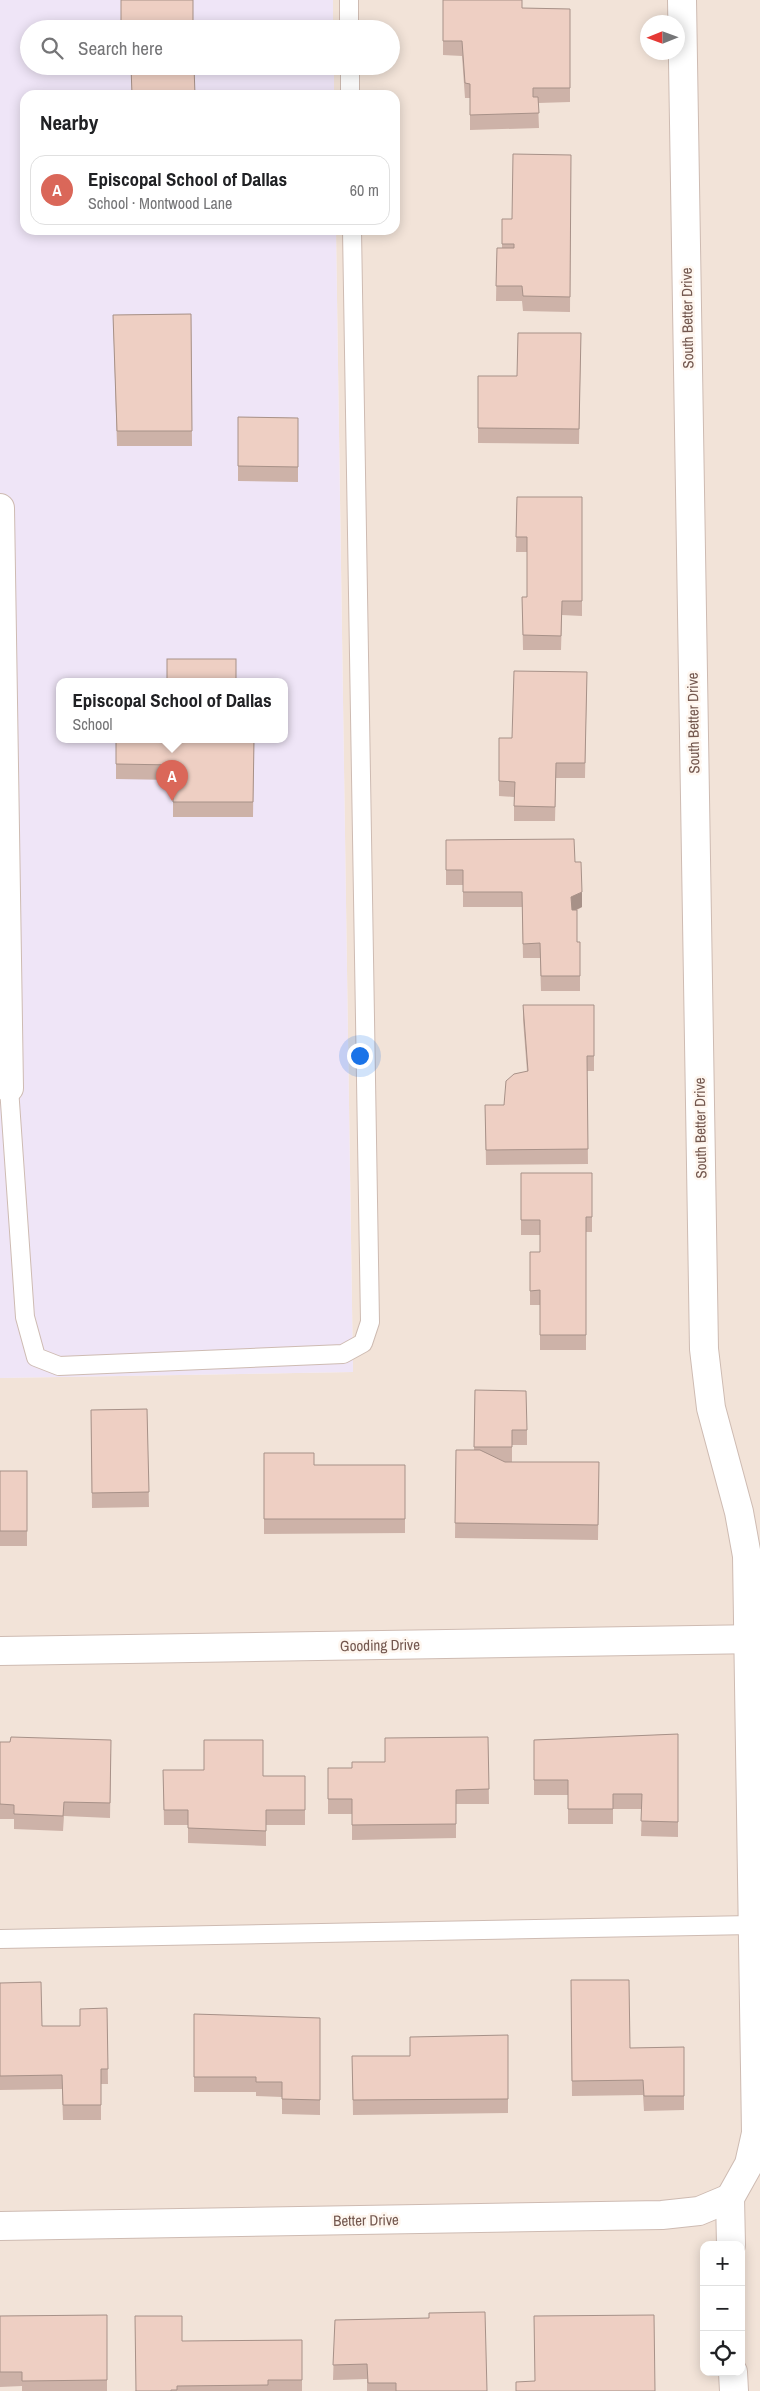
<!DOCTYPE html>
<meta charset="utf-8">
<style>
body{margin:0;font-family:"Archivo Narrow",sans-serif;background:#f6f6f6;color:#202124}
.controls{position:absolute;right:15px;bottom:15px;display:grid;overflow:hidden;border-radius:10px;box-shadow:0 2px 12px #0003}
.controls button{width:45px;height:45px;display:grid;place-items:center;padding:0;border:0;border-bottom:1px solid #e0e0e0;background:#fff;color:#202124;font:25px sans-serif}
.compass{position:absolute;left:640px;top:15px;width:45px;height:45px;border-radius:50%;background:#fff;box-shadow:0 2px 12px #0003;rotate:269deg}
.you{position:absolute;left:359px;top:1055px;width:18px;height:18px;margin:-12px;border:4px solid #fff;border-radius:50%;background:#1a73e8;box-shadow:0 0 0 8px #1a73e833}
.badge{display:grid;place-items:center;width:32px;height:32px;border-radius:50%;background:#da6759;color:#fff;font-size:16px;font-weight:700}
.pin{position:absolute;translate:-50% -41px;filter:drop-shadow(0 1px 2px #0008)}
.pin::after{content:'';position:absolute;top:26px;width:18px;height:15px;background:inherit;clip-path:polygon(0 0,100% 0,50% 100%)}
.popup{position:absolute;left:56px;top:678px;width:232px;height:65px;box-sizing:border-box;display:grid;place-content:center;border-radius:10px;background:#fff;filter:drop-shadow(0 1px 4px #0005);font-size:16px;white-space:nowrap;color:#757577}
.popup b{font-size:19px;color:#202124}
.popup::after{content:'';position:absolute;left:50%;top:100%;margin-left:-10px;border:10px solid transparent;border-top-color:#fff}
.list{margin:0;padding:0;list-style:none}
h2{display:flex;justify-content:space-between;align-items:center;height:65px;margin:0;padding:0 20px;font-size:21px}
h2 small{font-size:16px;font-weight:400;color:#757577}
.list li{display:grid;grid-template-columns:32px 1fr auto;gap:15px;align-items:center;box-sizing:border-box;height:70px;margin:0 10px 10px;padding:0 10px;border:1px solid #e0e0e0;border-radius:15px}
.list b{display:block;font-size:19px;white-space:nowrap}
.list p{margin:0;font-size:16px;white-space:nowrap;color:#757577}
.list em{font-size:16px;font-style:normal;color:#757577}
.icon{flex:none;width:28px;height:28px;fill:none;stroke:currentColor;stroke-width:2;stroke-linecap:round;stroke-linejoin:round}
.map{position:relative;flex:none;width:760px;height:2391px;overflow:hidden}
.search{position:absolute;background:#fff;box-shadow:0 2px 12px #0003;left:20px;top:20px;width:380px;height:55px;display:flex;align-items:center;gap:12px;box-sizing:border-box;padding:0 18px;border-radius:28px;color:#757577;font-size:19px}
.panel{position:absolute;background:#fff;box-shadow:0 2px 12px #0003;left:20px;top:90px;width:380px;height:145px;border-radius:15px}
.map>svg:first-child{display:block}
.residential{fill:#f2e3d8;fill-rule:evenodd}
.education{fill:#efe5f7;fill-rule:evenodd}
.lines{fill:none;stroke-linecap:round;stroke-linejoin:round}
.service-casing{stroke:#cebbb2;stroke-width:20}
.minor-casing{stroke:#cebbb2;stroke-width:30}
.service{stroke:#fff;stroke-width:18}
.minor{stroke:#fff;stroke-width:28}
.wall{fill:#cdb2a8}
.shaded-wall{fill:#a79188}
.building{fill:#eecfc3;stroke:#a79188}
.labels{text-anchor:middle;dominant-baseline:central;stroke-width:5;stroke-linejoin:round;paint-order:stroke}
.street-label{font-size:15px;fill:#73574e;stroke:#fef6ef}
</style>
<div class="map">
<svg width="760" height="2391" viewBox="0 0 760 2391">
<rect width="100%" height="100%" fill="#fbf2e9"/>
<path class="residential" d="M333 0H760V2391H0V1378L353 1372 336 230H395V95H334V66H391V29H333ZM648 22H678V52H648ZM704 2245H741V2372H704Z"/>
<path class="education" d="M0 0H333V29H29V66H334V95H25V230H336L353 1372 0 1378ZM59 682H284V740H59Z"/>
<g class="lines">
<g class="service-casing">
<g id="service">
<polyline points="349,0 349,29"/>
<polyline points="350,66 350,95"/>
<polyline points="9,1088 25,1317 36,1357 59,1366 343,1354 363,1343 370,1322 352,230"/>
<polyline points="0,1939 752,1925"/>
</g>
</g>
<g class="minor-casing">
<g id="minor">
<polyline points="682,0 704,1349 711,1408 739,1512 747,1556 756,2133 749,2164 730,2198 731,2245"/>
<polyline points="0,508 9,1088"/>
<polyline points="0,1651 760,1639"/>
<polyline points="0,2226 662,2215 699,2211 730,2198"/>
<polyline points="733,2372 734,2391"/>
</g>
</g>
<use href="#service" class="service"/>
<use href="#minor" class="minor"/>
</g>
<g class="wall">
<polygon points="443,0 522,8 570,9 570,102 538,103 539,128 470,130 470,98 465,98 462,56 443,55"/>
<polygon points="571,155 570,312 523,311 522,301 496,301 497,248 502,248 502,219 512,219"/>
<polygon points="191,314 192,446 117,446 113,315"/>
<polygon points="581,333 579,444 478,443 478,376 517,376"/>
<polygon points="238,417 298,418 298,482 238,481"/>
<polygon points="517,497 582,497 582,616 562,615 561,650 523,650 522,597 527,597 527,552 516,552"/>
<polygon points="587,672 585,778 556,778 555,821 514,821 514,797 499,796 499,738 512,738"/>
<polygon points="116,740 254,740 253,817 173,817 173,780 116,779"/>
<polygon points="446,840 575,862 582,907 577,910 577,942 580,942 580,991 541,991 540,958 523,958 522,907 463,907 463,885 446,885"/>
<polygon points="523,1005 594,1005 594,1071 587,1071 588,1164 486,1165 485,1105 504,1105 527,1071 523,1020"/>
<polygon points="521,1173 592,1173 592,1232 586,1232 586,1350 540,1350 540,1305 530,1305 530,1252 540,1252 540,1235 521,1235"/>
<polygon points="475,1390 527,1430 527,1445 512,1445 512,1462 504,1462 599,1462 598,1540 455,1538 456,1450 474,1450"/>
<polygon points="147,1409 149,1507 92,1508 91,1410"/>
<polygon points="264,1453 314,1465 405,1465 405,1533 264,1534"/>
<rect x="0" y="1471" width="27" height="75"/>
<polygon points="678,1734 678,1837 641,1836 642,1809 613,1809 613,1824 568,1824 568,1795 534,1795 534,1740"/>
<polygon points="488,1737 489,1804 456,1804 456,1838 352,1840 352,1814 328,1814 328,1768 352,1768 385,1762"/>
<polygon points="0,1742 111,1754 110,1818 64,1816 63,1831 14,1829 14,1819 0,1819"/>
<polygon points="163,1770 204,1770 263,1776 305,1776 305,1825 266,1825 266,1846 188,1843 188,1825 164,1825"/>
<polygon points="571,1980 630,2048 684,2047 684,2110 644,2111 643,2095 572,2096"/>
<polygon points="0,1983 42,2026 80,2026 107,2008 108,2084 101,2084 101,2120 63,2120 62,2089 0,2090"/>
<polygon points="194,2014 320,2018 320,2115 282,2114 282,2097 256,2096 256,2092 194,2092"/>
<polygon points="508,2035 508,2113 353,2115 352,2056 410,2056"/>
<polygon points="107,2315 107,2391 22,2391 22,2386 0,2387 0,2316"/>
<polygon points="335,2320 487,2391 367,2391 367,2379 333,2380"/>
<polygon points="302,2340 302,2391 135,2391 182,2341"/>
</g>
<polygon class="shaded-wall" points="582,892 582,907 571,912 571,897"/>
<g class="building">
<rect x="121" y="0" width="72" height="29"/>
<polygon points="443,0 522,0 522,8 570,9 570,88 533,88 533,97 538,97 539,113 470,115 470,84 465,83 462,41 443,41"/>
<polygon points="131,66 194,66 195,95 132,95"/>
<polygon points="513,154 571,155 570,297 523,296 522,286 496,286 497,248 514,248 514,244 502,244 502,219 512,219"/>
<polygon points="191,314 192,431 117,431 113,315"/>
<polygon points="518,333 581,333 579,429 478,428 478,376 517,376"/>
<polygon points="238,417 298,418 298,467 238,466"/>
<polygon points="517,497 582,497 582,601 562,601 561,636 523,635 522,597 527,597 527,537 516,537"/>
<rect x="167" y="659" width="69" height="23"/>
<polygon points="514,671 587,672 585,763 556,763 555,807 514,806 515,782 499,781 499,738 512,738"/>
<polygon points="116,740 254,740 253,802 173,802 173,765 116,764"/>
<polygon points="574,839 575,862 581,862 582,892 571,897 572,910 577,910 577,942 580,942 580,976 541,976 540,943 523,944 522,892 463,892 463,870 446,870 446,840"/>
<polygon points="523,1005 594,1005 594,1056 587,1056 588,1149 486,1150 485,1105 504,1105 506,1081 514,1074 528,1071"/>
<polygon points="521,1173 592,1173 592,1217 586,1217 586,1335 540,1335 540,1290 530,1291 530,1252 540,1252 540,1220 521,1220"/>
<polygon points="475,1390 526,1391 527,1430 512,1430 512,1447 474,1447"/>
<polygon points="147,1409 149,1492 92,1493 91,1410"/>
<polygon points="456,1450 480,1450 505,1462 599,1462 598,1525 455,1523"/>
<polygon points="264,1453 314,1453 314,1465 405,1465 405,1519 264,1519"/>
<rect x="0" y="1471" width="27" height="60"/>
<polygon points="678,1734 678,1822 641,1821 642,1794 613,1794 613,1809 568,1809 568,1780 534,1780 534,1740"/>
<polygon points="11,1737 111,1740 110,1803 64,1802 63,1816 14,1814 14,1805 0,1804 0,1742 10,1742"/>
<polygon points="488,1737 489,1789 456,1790 456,1824 352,1825 352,1799 328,1799 328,1768 352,1768 352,1762 385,1762 385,1738"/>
<polygon points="204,1740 263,1740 263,1776 305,1776 305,1810 266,1810 266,1831 188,1828 188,1810 164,1810 163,1770 204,1770"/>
<polygon points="571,1980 629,1980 630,2048 684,2047 684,2096 644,2096 643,2080 572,2081"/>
<polygon points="41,1982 42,2026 80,2026 80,2009 107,2008 108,2069 101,2069 101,2105 63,2105 62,2075 0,2076 0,1983"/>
<polygon points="194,2014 320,2018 320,2100 282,2099 282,2082 256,2082 256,2077 194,2077"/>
<polygon points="508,2035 508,2099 353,2100 352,2056 410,2056 410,2037"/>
<polygon points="485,2312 487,2391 396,2391 396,2383 368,2383 367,2364 333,2365 335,2320 429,2318 429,2313"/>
<polygon points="107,2315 107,2380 22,2381 22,2372 0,2372 0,2316"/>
<polygon points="654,2315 655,2391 516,2391 516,2382 535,2381 534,2316"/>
<polygon points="135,2316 182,2316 182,2341 302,2340 302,2380 268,2380 268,2385 177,2386 177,2390 171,2390 171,2391 136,2391"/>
</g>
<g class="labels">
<g class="street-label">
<text transform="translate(687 318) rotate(-91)">South Better Drive</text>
<text transform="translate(693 723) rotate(-91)">South Better Drive</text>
<text transform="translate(700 1128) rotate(-91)">South Better Drive</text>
<text transform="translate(380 1645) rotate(-1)">Gooding Drive</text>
<text transform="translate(366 2220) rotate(-1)">Better Drive</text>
</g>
</g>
</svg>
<div class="controls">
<button>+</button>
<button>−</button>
<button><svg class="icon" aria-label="locate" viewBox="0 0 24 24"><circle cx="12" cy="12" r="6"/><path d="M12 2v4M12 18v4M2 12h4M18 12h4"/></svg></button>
</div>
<svg class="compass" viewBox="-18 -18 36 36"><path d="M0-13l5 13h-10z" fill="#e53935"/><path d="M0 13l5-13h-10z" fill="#757577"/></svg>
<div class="you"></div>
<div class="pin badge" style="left:172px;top:801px">A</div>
<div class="popup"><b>Episcopal School of Dallas</b>School</div>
<div class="search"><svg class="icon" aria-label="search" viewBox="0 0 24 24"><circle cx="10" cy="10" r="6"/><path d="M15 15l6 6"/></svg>Search here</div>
<section class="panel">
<h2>Nearby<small></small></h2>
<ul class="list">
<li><span class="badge">A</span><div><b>Episcopal School of Dallas</b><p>School · Montwood Lane</p></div><em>60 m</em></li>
</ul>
</section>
</div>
